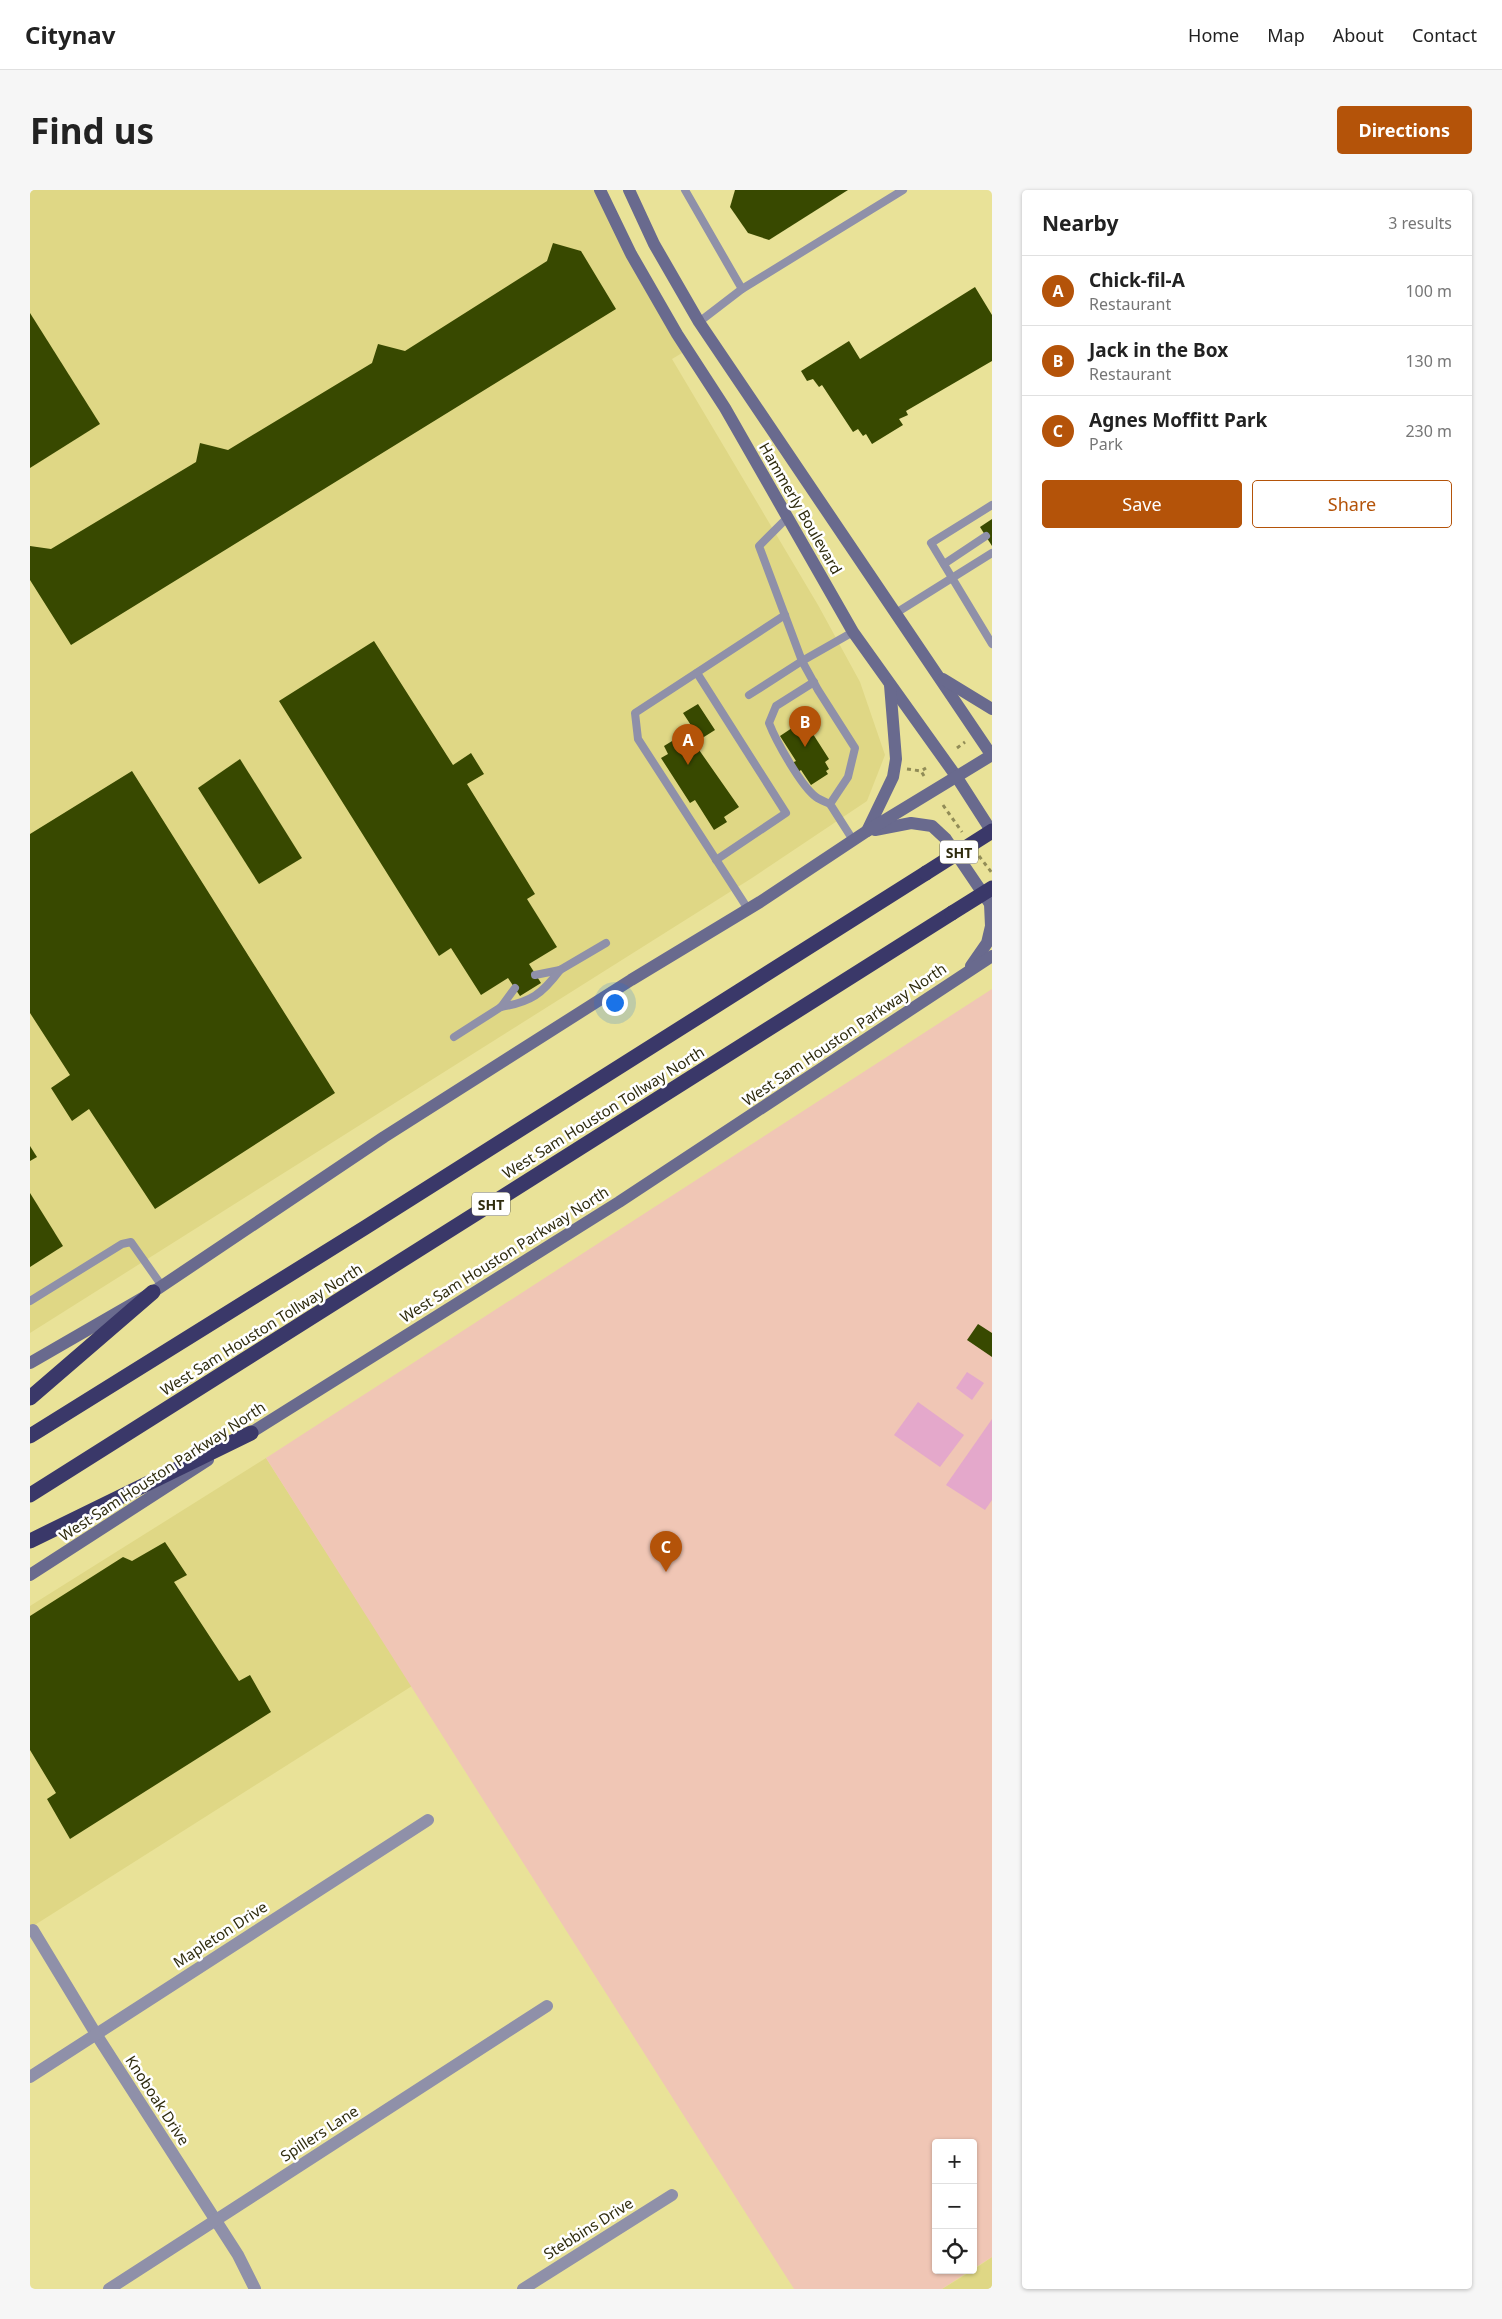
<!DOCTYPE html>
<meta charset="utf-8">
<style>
body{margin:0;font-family:"Noto Sans",sans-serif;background:#f6f6f6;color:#222}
.controls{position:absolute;right:15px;bottom:15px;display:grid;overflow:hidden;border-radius:5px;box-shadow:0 1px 4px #0004}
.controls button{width:45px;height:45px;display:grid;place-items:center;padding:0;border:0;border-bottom:1px solid #e0e0e0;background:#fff;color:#222;font:25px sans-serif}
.you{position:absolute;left:584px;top:812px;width:18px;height:18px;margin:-12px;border:4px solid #fff;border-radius:50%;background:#1a73e8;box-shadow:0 0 0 8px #1a73e833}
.badge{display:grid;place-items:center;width:32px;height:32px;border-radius:50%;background:#b45309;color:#fff;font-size:16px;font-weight:700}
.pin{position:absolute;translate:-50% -41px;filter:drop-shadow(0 1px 2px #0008)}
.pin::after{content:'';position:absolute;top:26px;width:18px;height:15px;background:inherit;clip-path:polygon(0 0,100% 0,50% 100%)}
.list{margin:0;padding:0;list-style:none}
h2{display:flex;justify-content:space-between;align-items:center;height:65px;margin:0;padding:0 20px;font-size:21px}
h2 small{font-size:16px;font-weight:400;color:#767676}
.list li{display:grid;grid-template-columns:32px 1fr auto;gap:15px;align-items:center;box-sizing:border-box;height:70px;padding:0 20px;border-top:1px solid #e0e0e0}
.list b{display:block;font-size:19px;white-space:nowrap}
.list p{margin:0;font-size:16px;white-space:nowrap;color:#767676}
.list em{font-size:16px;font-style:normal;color:#767676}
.actions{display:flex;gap:10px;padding:15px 20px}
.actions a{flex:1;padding:11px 0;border:1px solid #b45309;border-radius:5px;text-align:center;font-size:18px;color:#b45309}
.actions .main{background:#b45309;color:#fff}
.icon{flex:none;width:28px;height:28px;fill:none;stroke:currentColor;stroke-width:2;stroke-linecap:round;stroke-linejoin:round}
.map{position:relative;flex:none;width:962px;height:2099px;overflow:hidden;border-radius:5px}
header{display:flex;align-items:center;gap:30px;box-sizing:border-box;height:70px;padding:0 25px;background:#fff;border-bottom:1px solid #e0e0e0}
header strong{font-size:24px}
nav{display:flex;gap:28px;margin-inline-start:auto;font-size:18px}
.intro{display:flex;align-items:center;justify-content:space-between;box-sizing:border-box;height:120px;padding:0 30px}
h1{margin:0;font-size:35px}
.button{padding:12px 22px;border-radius:5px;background:#b45309;color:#fff;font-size:18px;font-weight:700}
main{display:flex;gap:30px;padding:0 30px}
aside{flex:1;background:#fff;border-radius:5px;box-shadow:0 1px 4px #0004}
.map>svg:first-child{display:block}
.built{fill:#dfd785}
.green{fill:#f0c6b5}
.water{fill:#e4a8cb}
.building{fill:#384900}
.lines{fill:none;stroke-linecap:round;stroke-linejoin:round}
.path{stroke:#918c57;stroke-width:3;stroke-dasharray:4 4;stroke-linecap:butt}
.lane{stroke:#8f90a9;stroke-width:8}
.street{stroke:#8f90a9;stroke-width:12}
.secondary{stroke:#696a8e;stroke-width:12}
.highway{stroke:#3a3869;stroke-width:15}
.highway-bridge{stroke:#3a3869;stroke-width:15}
.labels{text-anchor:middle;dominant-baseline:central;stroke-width:5;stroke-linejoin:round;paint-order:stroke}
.shield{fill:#fff;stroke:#6d6b56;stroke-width:1}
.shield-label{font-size:14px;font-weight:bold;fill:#2f2c0e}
.street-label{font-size:15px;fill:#2f2c0e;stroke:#fff}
</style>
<header>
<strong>Citynav</strong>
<nav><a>Home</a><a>Map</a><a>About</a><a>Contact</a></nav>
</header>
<div class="intro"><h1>Find us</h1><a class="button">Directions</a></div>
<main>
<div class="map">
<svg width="962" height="2099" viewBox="0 0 962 2099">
<rect width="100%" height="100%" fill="#e9e298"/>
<g class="built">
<polygon points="0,0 570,0 657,160 642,169 788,415 830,492 855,565 837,611 722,688 0,1143"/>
<polygon points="236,1268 382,1496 0,1738 0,1416"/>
<polygon points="962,2067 962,2099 912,2099 943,2080"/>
</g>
<polygon class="green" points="962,799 962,2067 943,2079 943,1953 906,1953 906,2080 941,2080 912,2099 764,2099 236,1268"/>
<g class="water">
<polygon points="937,1182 954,1193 942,1210 926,1198"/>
<polygon points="888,1212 934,1245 910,1277 864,1245"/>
<polygon points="962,1229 962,1310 955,1320 916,1295"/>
</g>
<g class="building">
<polygon points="705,0 818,0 739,50 718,43 700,17"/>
<polygon points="523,53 551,61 586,119 41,455 0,390 0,356 21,359 166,272 170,253 198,260 342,173 348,154 375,161 517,71"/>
<polygon points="945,97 962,125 962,171 876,221 878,225 869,229 873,235 842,254 836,244 833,246 828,239 823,242 792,195 789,197 783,189 777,191 771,181 819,151 830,169"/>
<polygon points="0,123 70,234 0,278"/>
<polygon points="962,329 962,356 950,337"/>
<polygon points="344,451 423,575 441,563 454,584 437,594 505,704 497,709 527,757 499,774 511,793 490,806 478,788 451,805 421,758 409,766 249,511"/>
<polygon points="668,514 685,540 666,552 667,557 709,617 694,627 697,632 684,640 665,610 660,613 631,568 638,564 634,556 660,540 663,545 666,543 653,523"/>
<polygon points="774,530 799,569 795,572 799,579 796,581 798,584 781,595 771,580 768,582 762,573 766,571 750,546"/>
<polygon points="210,569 272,668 229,694 168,598"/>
<polygon points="102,581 305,903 125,1019 59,919 42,931 21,898 40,885 0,823 0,644"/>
<polygon points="0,956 7,967 0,971"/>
<polygon points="0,1003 33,1056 0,1077"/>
<polygon points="948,1134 962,1143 962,1167 937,1150"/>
<polygon points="135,1352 157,1385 144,1392 209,1491 220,1485 241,1522 40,1649 17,1609 26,1603 0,1560 0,1426 93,1367 102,1371"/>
</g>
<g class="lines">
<g class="path">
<polyline points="927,558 935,552"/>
<polyline points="877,579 891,581"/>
<polyline points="894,586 891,581 896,578"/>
<polyline points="913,615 932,642"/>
<polyline points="949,666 962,683"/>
</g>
<g class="lane">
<polyline points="655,0 712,99"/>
<polyline points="669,132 712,99 873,0"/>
<polyline points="962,315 901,353 962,454"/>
<polyline points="758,327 729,356 772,471 788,500 825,558 818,587 800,614 823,650"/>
<polyline points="914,374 956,346"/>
<polyline points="866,423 962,363"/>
<polyline points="667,483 756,623 686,670"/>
<path d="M784 492 746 516 739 533C746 551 771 596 786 607 790 610 796 612 800 614"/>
<polyline points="719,505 772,471 823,442"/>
<polyline points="718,719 608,549 605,523 755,425"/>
<polyline points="505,785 530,780 576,753"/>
<path d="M471 817C501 812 512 804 530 780"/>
<polyline points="424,847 471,817 485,798"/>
<polyline points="0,1111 92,1054 101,1052 132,1096"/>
</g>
<g class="street">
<polyline points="3,1740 66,1844 208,2065 225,2099"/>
<polyline points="0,1887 398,1630"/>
<polyline points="79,2099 517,1816"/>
<polyline points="493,2099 642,2005"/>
</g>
<g class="secondary">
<polyline points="570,0 601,64 647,144 695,218 823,442 926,586 962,642"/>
<polyline points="599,0 624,54 669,132 962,566"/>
<polyline points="913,489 962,519"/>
<polyline points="845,640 881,633 902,636 916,649 960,714 961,736 957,753 941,776"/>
<polyline points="837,641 863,587 866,569 860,495"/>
<polyline points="0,1173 123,1102 354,947 601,790 730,712 837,641 962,565"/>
<polyline points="214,1247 589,1012 962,766"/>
<polyline points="0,1385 178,1270"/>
</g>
<g class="highway">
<polyline points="0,1208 123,1102"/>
<polyline points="0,1246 336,1037 896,683"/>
<polyline points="0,1305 922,723"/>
<polyline points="0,1351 221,1243"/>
</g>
<g class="highway-bridge">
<polyline points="896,683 962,641"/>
<polyline points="922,723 962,698"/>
</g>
</g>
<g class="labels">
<g class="shield">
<rect x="910" y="650.5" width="38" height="23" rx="4"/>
<rect x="442" y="1002.5" width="38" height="23" rx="4"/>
</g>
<g class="shield-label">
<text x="929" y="662">SHT</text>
<text x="461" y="1014">SHT</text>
</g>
<g class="street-label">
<text transform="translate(771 318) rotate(60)">Hammerly Boulevard</text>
<text transform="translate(814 844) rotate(-34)">West Sam Houston Parkway North</text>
<text transform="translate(573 922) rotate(-32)">West Sam Houston Tollway North</text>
<text transform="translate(474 1064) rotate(-32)">West Sam Houston Parkway North</text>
<text transform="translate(231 1139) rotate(-32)">West Sam Houston Tollway North</text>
<text transform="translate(132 1281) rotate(-33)">West Sam Houston Parkway North</text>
<text transform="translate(190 1744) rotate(-33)">Mapleton Drive</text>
<text transform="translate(128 1910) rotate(57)">Knoboak Drive</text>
<text transform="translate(289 1943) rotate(-33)">Spillers Lane</text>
<text transform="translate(558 2038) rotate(-32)">Stebbins Drive</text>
</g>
</g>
</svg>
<div class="controls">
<button>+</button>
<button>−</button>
<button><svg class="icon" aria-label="locate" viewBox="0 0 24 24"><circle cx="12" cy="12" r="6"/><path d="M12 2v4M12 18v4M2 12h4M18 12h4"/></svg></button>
</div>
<div class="you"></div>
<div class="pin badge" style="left:658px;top:575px">A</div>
<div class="pin badge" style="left:775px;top:557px">B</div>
<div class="pin badge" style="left:636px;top:1382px">C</div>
</div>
<aside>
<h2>Nearby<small>3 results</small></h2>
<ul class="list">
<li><span class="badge">A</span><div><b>Chick-fil-A</b><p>Restaurant</p></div><em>100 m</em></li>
<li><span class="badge">B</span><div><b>Jack in the Box</b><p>Restaurant</p></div><em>130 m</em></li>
<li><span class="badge">C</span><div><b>Agnes Moffitt Park</b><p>Park</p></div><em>230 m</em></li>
</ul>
<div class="actions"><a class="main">Save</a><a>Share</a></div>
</aside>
</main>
